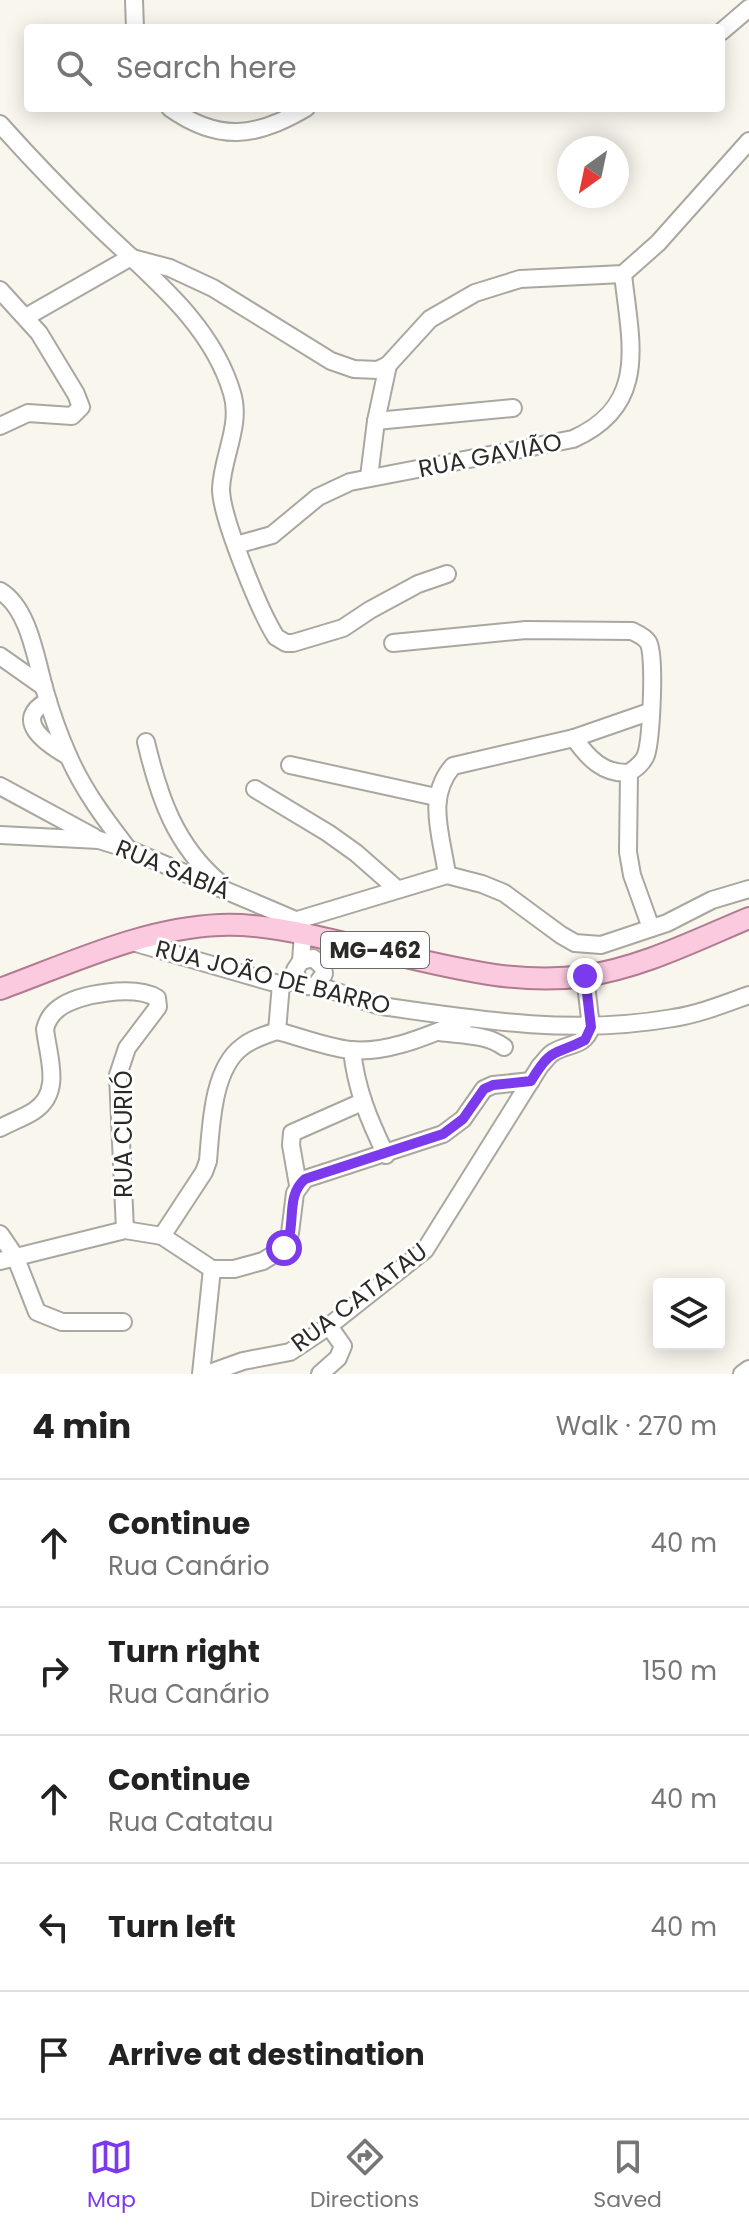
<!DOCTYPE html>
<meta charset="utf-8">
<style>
body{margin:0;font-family:Poppins,sans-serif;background:#f6f6f6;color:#222}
.controls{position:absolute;right:24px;bottom:24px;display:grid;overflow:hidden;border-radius:8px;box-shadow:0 4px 20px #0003}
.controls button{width:72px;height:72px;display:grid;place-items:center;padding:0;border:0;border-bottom:2px solid #e0e0e0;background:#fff;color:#222;font:40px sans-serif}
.compass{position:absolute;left:557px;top:136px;width:72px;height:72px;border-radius:50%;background:#fff;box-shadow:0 4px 20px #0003;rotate:213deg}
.stop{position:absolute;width:24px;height:24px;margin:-18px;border:6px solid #7c3aed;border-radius:50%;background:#fff}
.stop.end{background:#7c3aed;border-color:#fff;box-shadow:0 2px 8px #0008}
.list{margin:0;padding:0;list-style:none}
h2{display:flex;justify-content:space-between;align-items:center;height:104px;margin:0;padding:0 32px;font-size:34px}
h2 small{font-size:26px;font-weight:400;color:#767676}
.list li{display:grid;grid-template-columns:52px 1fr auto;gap:24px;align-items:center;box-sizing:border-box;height:128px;padding:0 32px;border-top:2px solid #e0e0e0}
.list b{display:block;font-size:30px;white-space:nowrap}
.list p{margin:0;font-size:26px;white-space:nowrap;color:#767676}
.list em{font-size:26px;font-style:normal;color:#767676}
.icon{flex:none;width:44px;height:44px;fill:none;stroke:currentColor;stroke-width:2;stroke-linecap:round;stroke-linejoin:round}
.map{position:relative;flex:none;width:749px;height:1374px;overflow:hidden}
.search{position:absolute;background:#fff;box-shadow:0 4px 20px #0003;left:24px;right:24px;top:24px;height:88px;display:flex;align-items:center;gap:20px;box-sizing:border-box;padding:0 28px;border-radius:8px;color:#767676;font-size:30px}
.sheet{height:744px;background:#fff}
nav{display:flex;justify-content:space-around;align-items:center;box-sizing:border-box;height:112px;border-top:2px solid #e0e0e0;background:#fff;font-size:22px;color:#767676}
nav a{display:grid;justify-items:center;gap:4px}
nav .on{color:#7c3aed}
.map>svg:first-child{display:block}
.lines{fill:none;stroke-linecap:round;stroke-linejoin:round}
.minor-casing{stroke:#a9a79f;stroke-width:20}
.major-casing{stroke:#b17b91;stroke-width:24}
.minor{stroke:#fff;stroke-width:16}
.major{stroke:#fbcadf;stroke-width:20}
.route{stroke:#7c3aed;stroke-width:10}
.labels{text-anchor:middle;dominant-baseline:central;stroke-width:6;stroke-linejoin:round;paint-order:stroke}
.shield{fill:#fff;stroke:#6b6a68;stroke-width:2}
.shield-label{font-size:22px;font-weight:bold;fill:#2b2a27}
.street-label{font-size:24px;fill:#2b2a27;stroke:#fff}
</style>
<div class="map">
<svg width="749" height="1374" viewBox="0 0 749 1374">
<rect width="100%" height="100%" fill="#f8f6ed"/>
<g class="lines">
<g class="minor-casing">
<g id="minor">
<polyline points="134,0 135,28"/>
<polyline points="721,32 749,8"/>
<path d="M170 108C218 142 256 138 306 108"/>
<path d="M0 124C32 160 66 195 101 229 151 277 212 324 232 393 242 425 222 457 221 489 221 517 260 612 276 637L286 643H293L343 628 370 610 418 584 447 574"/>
<polyline points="132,258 170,268 213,288 331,361 354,369 378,370 388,365 430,319 475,293 520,279 623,274 658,243 749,141"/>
<polyline points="0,290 39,333 76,394 81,407 72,416 28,413 0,426"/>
<polyline points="26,317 131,257"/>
<polyline points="376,421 513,408"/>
<polyline points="369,477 376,421 388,365"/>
<path d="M236 545 272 535 318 497 350 482 573 439C650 405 630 341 623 274"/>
<path d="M0 591C29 608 36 660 45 691 51 712 59 735 68 755 83 790 105 819 128 849"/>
<path d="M393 643 526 630 632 631C638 634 644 636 648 642 656 654 651 740 646 755 643 763 636 768 629 773 603 774 588 758 574 738"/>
<polyline points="0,656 44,687"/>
<path d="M48 701C11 720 47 744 68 756"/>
<path d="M146 742C159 797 175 845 220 883"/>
<polyline points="290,765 436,797"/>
<polyline points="629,773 628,852 632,875 651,928"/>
<polyline points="0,786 94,837"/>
<polyline points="255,789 328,833 356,853 397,889"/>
<polyline points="0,835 99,840 128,849 293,919"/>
<path d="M447 875C442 836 425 798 453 766L574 738 649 712"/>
<polyline points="271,928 447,875 482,884 504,893 561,935 575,943 601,945 667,923 712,900 749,889"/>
<path d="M129 941 271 982 281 984 298 980 306 986C333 986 360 1003 388 1007 483 1021 577 1035 673 1018 699 1014 724 1004 749 995"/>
<polyline points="301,961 313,958 323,967 324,974 316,985"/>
<polyline points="298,980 295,970 301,961 303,934"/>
<polyline points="277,1031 281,984"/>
<path d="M440 1032C460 1035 487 1034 504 1047"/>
<path d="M352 1050C356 1089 369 1120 386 1155"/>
<path d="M0 1128C11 1122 23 1118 34 1111 63 1092 48 1057 45 1029 47 1021 52 1013 59 1008 79 993 135 985 157 998L158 1007 127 1048 118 1075 125 1230"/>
<polyline points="298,1185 291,1145 292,1133 362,1102"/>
<polyline points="0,1234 15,1256 37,1312 62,1322 123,1322"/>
<path d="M162 1236 204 1172 208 1161C211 1128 212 1069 242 1047 252 1039 265 1035 277 1031 301 1037 325 1047 350 1050 389 1054 431 1034 466 1020"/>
<polyline points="0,1261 125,1230 162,1236 212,1269 234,1269 263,1261 284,1248 290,1233 295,1193 305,1179 443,1134 463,1119 484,1089 493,1085 531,1081"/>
<polyline points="201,1374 212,1269"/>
<path d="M207 1374 243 1361 290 1352 329 1326 425 1250 540 1066C545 1061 548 1055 554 1052 569 1043 585 1047 591 1027L585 976"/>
<polyline points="320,1374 338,1358 343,1346 329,1326"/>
<polyline points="742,1374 749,1369"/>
</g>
</g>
<g class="major-casing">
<path id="major" d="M0 989C71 963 144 928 220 925 272 923 324 939 375 950 443 965 513 986 584 976 641 968 696 940 749 918"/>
</g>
<use href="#minor" class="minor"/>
<use href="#major" class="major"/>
</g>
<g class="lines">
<path class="route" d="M284 1248C298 1227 284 1197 305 1179L443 1134 463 1119 484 1089 493 1085 531 1081C552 1046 554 1056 585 1040L591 1027 585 976"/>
</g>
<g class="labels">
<rect class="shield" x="321" y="932" width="108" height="36" rx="6"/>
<g class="shield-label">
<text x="375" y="950">MG-462</text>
</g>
<g class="street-label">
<text transform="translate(490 455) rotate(-11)">RUA GAVIÃO</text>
<text transform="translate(173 869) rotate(22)">RUA SABIÁ</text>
<text transform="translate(273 977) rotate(14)">RUA JOÃO DE BARRO</text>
<text transform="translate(123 1134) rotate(-90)">RUA CURIÓ</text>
<text transform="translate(359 1297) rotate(-37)">RUA CATATAU</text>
</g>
</g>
</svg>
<div class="controls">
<button><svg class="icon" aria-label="layers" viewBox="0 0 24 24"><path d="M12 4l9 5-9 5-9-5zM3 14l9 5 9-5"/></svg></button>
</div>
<svg class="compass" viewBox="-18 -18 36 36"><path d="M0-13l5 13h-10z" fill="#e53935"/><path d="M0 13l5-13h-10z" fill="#767676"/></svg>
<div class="stop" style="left:284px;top:1248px"></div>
<div class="stop end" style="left:585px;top:976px"></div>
<div class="search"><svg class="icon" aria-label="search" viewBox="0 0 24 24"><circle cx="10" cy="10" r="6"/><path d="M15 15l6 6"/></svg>Search here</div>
</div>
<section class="sheet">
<h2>4 min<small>Walk · 270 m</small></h2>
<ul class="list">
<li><svg class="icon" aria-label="ahead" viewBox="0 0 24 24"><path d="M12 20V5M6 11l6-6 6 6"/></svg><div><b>Continue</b><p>Rua Canário</p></div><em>40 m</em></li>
<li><svg class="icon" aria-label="right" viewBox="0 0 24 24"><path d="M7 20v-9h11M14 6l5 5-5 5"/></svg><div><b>Turn right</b><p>Rua Canário</p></div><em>150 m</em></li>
<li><svg class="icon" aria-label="ahead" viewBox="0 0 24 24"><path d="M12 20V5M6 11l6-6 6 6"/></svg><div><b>Continue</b><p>Rua Catatau</p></div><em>40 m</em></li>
<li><svg class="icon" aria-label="left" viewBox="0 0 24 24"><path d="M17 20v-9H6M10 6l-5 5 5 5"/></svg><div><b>Turn left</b></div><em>40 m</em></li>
<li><svg class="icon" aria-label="arrive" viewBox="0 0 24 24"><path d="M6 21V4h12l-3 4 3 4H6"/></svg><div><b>Arrive at destination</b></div></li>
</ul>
</section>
<nav>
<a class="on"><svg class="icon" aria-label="map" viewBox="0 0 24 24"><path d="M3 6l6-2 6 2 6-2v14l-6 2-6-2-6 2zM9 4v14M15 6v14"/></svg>Map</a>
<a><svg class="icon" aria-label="directions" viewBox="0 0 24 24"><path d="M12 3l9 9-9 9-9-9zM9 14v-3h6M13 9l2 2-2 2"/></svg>Directions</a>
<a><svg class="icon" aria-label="saved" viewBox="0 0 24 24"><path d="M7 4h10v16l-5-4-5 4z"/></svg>Saved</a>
</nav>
